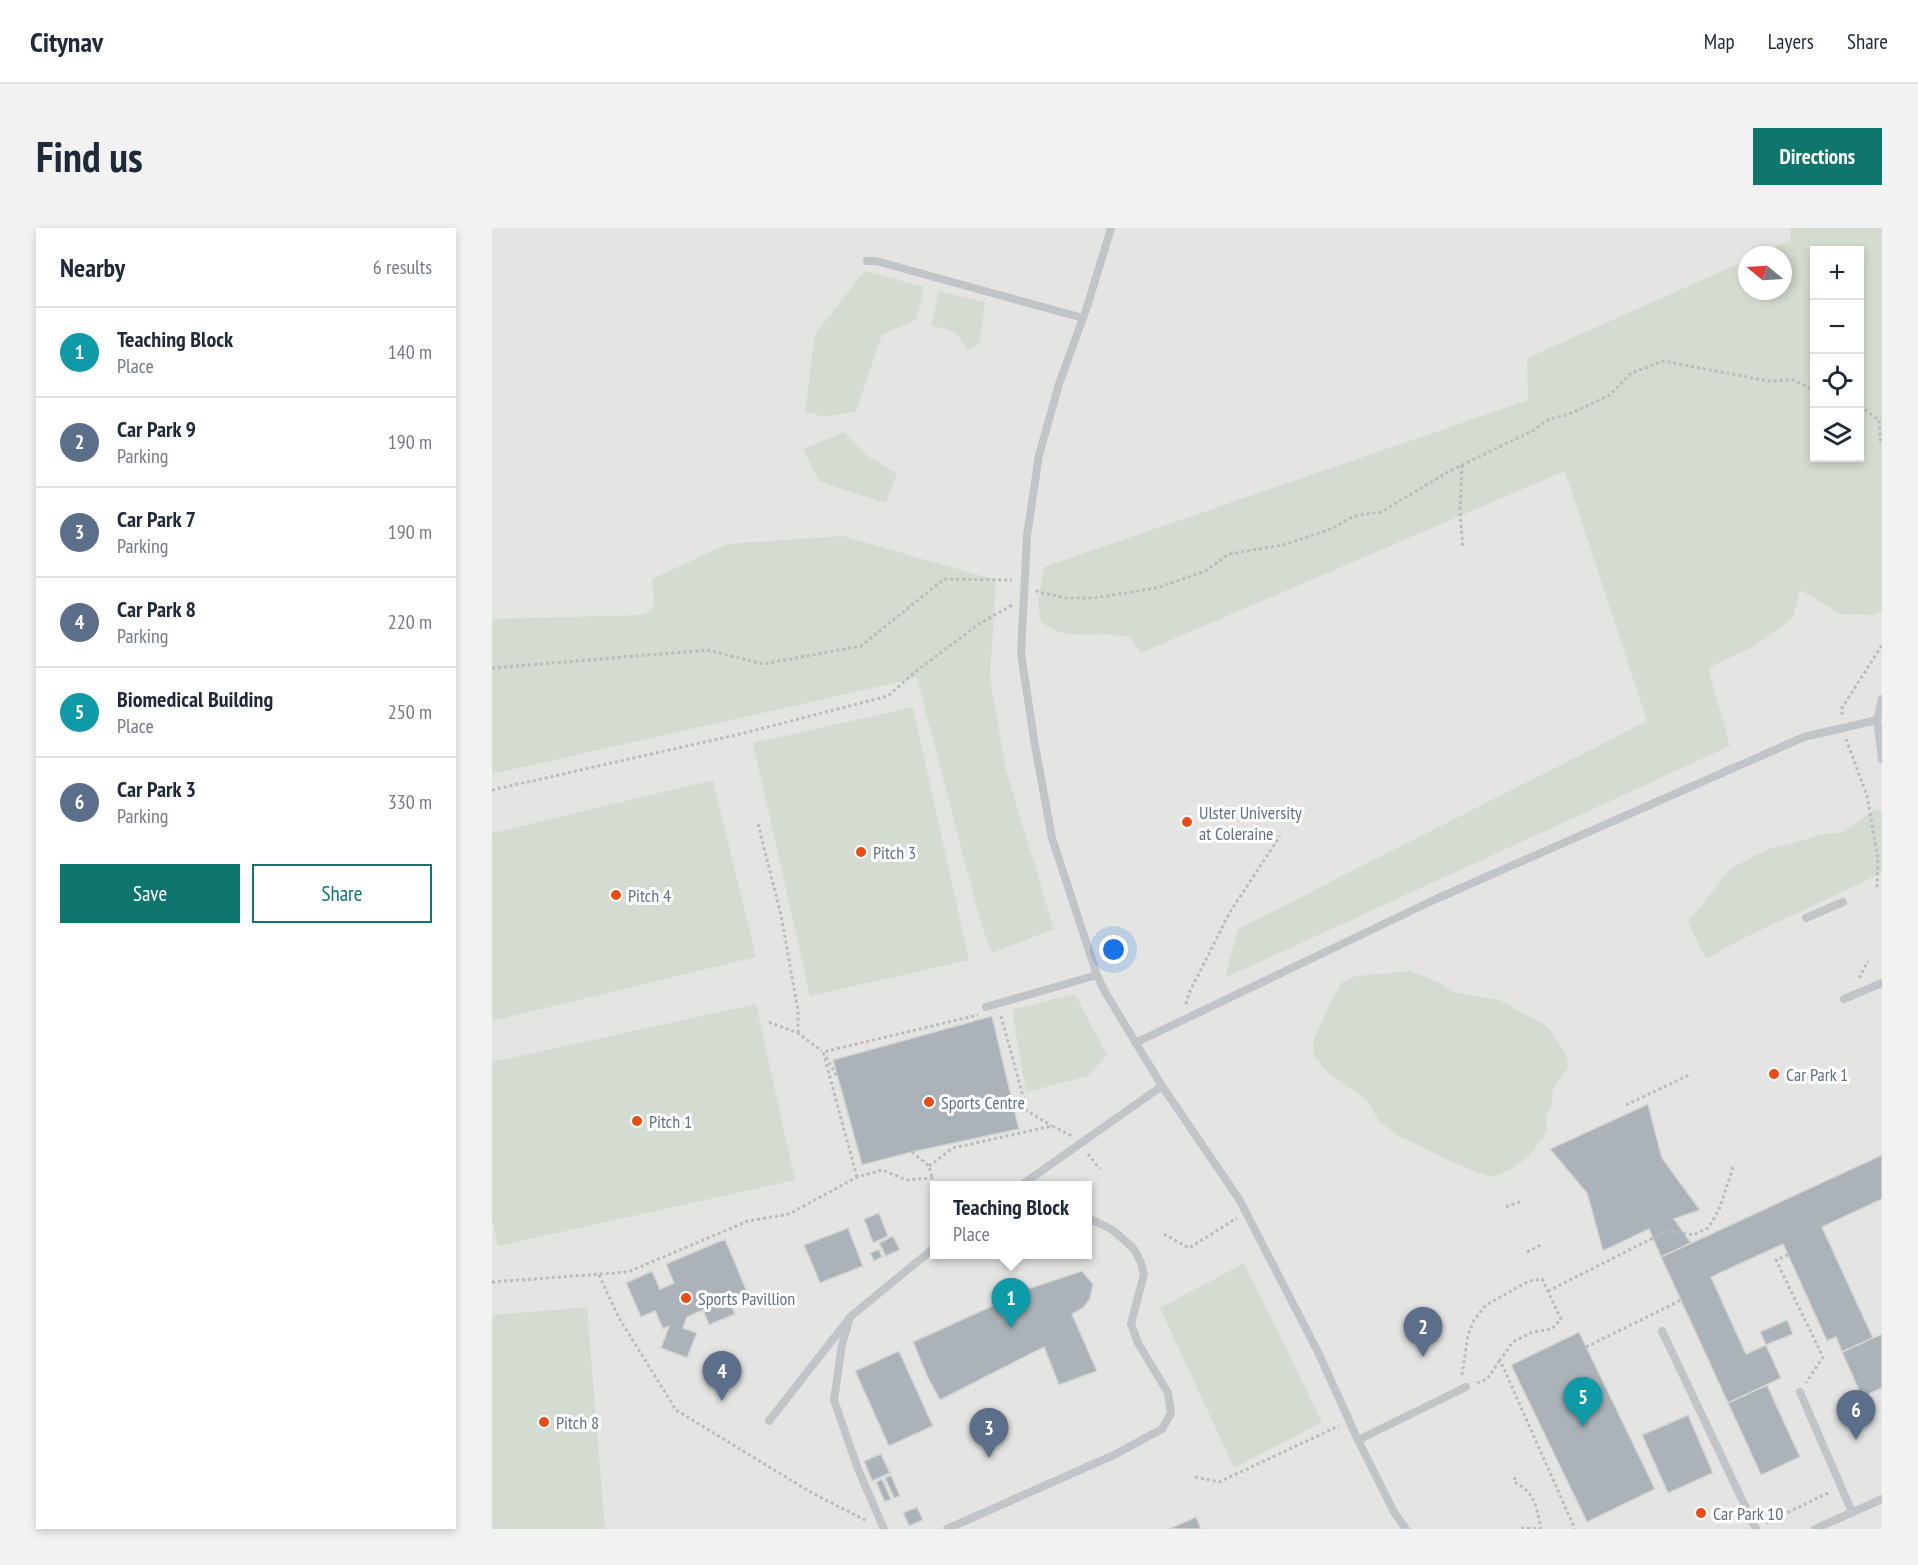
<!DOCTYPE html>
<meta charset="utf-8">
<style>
body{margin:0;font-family:"PT Sans Narrow",sans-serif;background:#f2f2f3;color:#1f2937}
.controls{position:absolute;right:18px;top:18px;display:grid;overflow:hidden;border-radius:0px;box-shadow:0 3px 9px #0003}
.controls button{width:54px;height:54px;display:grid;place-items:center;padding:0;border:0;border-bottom:2px solid #e0e1e3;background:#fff;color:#1f2937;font:30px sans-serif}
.compass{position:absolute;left:1246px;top:18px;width:54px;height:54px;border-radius:50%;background:#fff;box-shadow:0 3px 9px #0003;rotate:288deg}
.you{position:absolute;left:622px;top:722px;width:21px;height:21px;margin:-15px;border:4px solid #fff;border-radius:50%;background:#1a73e8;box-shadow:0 0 0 9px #1a73e833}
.badge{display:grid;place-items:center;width:39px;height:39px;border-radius:50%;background:#0f766e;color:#fff;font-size:20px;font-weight:700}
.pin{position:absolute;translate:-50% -50px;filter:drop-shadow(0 2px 3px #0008)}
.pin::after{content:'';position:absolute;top:32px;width:21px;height:18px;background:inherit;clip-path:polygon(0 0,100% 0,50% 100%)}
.popup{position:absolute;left:438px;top:953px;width:162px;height:78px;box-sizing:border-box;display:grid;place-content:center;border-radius:0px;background:#fff;filter:drop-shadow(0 2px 4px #0005);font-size:20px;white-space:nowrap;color:#747a83}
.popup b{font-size:22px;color:#1f2937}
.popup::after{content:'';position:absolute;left:50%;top:100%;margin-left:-12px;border:12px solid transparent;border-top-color:#fff}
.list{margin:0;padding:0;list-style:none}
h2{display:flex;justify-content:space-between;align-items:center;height:78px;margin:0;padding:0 24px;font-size:26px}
h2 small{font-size:20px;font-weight:400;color:#747a83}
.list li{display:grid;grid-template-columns:39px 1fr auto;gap:18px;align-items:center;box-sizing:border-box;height:90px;padding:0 24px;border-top:2px solid #e0e1e3}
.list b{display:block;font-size:22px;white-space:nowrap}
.list p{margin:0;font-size:20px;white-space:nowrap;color:#747a83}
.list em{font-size:20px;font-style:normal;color:#747a83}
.actions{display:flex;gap:12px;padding:18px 24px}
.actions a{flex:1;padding:14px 0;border:2px solid #0f766e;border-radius:0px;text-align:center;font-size:21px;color:#0f766e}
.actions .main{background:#0f766e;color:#fff}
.icon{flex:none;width:33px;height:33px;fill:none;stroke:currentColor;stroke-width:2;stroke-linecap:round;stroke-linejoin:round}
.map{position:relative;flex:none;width:1390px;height:1301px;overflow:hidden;border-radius:0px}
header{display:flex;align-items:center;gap:36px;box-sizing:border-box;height:84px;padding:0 30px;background:#fff;border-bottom:2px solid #e0e1e3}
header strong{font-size:28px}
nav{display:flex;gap:33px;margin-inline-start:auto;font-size:21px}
.intro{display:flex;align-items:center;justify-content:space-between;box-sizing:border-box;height:144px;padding:0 36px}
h1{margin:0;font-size:42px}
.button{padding:15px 27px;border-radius:0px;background:#0f766e;color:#fff;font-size:21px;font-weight:700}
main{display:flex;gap:36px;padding:0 36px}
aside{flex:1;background:#fff;border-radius:0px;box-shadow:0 3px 9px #0003}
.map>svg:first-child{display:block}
.built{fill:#e4e5e3;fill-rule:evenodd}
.green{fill:#d4dbd0;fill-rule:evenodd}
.building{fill:#abb3b8;stroke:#d5d5d2;stroke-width:1.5}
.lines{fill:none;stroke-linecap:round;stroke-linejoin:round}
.path{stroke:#babdbf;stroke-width:3;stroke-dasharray:3 3;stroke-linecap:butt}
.service{stroke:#c1c5c8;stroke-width:8}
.poi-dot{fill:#ed4b16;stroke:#fff;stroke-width:2}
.labels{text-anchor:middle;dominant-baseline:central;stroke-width:6;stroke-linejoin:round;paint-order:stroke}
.poi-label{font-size:18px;fill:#617382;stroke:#fff;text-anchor:start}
</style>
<header>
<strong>Citynav</strong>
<nav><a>Map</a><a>Layers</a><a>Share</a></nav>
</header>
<div class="intro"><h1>Find us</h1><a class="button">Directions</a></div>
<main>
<aside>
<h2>Nearby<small>6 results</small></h2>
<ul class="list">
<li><span class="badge" style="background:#0f9aa8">1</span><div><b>Teaching Block</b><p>Place</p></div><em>140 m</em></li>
<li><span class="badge" style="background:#5c6f8a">2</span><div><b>Car Park 9</b><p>Parking</p></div><em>190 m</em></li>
<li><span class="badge" style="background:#5c6f8a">3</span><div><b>Car Park 7</b><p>Parking</p></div><em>190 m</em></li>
<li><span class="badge" style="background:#5c6f8a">4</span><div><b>Car Park 8</b><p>Parking</p></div><em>220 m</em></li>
<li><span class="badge" style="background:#0f9aa8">5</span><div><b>Biomedical Building</b><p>Place</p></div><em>250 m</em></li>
<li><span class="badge" style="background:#5c6f8a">6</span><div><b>Car Park 3</b><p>Parking</p></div><em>330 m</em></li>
</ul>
<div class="actions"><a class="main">Save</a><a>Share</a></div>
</aside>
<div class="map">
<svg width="1390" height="1301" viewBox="0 0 1390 1301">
<rect width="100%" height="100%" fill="#f4f4ef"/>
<path class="built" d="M0 0H1390V1301H0ZM1322 22H1368V230H1322ZM1255 27H1291V63H1255ZM442 958H596V1026H442Z"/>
<g class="green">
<path d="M1298 0H1390V383L1381 387 1349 386 1308 362 1301 390 1261 419 1216 440 1238 518 733 750 746 701 1155 493 1073 243 649 425 637 409 613 406 588 407 565 404 549 394 546 375 552 339 1036 172 1035 130 1255 32V63H1291V27H1266L1299 12ZM1322 22H1368V230H1322Z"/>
<polygon points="373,43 432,59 425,91 390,107 364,183 334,189 313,184 323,106"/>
<path d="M447 63 493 74 487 116 475 122C466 103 459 101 439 98Z"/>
<polygon points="352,204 376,228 405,246 394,275 328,254 311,221"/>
<polygon points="351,308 504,352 498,450 514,542 562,701 500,725 489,696 425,450 0,546 0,391 153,387 162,377 160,351 235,316"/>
<polygon points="421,479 477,732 318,768 261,515"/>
<polygon points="221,552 264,729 0,793 0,605"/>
<polygon points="1383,581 1390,584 1390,645 1252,710 1214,731 1196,694 1239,640 1276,621 1302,615 1326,607 1351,604"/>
<polygon points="918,743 946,754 961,764 1007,772 1056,799 1075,828 1076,840 1061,861 1059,878 1054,889 1055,901 1052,909 1036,929 1016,943 999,949 976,941 906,908 887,893 874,871 836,845 822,828 821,813 836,780 850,754 864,748"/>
<polygon points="583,766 615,827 596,848 534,864 520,782"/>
<polygon points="264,776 303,952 6,1018 0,992 0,834"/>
<polygon points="752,1035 830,1194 742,1240 668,1080"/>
<polygon points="95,1079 113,1301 0,1301 0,1087"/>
</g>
<g class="building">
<polygon points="500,788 527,901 420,924 370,937 341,832"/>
<polygon points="1156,876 1170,930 1208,982 1182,991 1199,1015 1169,1029 1157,1001 1111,1023 1095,965 1058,921"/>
<polygon points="1390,927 1390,971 1330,999 1381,1110 1350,1124 1344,1109 1335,1113 1291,1016 1219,1049 1254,1126 1274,1117 1289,1150 1236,1175 1169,1029"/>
<polygon points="387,985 396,1008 381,1015 372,991"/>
<polygon points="356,1000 371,1038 328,1055 312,1017"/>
<polygon points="401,1008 408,1022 394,1028 387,1015"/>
<polygon points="233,1011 256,1066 237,1074 243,1086 217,1097 211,1082 195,1089 191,1100 205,1105 195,1130 169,1120 177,1098 171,1101 163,1083 149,1089 134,1055 160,1043 168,1061 182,1055 174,1036"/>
<polygon points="387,1021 390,1029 382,1033 378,1025"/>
<polygon points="590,1043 601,1056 598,1071 591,1080 580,1086 605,1143 567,1157 552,1119 448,1172 436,1150 421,1114 511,1073 516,1081 532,1071 529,1063"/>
<polygon points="1295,1092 1301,1106 1274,1117 1268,1104"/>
<polygon points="1087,1104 1163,1261 1095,1294 1019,1137"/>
<polygon points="1390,1106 1390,1160 1370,1169 1350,1124"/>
<polygon points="407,1123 441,1198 397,1218 363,1143"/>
<polygon points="1275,1157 1308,1229 1269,1247 1236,1175"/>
<polygon points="1196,1187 1221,1245 1176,1265 1150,1207"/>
<polygon points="389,1226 398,1245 380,1253 372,1233"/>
<polygon points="399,1247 408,1268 402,1270 393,1250"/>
<polygon points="390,1251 399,1271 393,1274 384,1254"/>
<polygon points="425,1279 431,1292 417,1298 411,1285"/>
<polygon points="704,1289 709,1301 677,1301"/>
</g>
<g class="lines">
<g class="path">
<polyline points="1368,178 1387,192 1388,211 1390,216"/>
<polyline points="970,237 968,285 971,321"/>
<polyline points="544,362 546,364 574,370 601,370 665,360 713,343 737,326 791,317 839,301 862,288 889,284 956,244 1042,202 1057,191 1075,187 1118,167 1139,145 1171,133 1276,153 1302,152 1322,162"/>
<polyline points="0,440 215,422 271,436 369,418 452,351 520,352"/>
<polyline points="1350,487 1350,480 1390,417"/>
<polyline points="1354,511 1375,568 1386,631 1385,660"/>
<polyline points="0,562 248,506 396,468 423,444 487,396 520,377"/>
<polyline points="266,596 289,687 306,783 306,805"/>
<polyline points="1367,750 1376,733"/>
<polyline points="694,776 697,765 738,684 788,608"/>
<polyline points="509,788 535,883 560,898"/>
<polyline points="277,794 306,805 330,823"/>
<polyline points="334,829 345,848"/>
<polyline points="1134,877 1199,846"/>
<polyline points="420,924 437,938 440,950"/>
<polyline points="596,926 608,941"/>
<polyline points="437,938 461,920 560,898 580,908"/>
<polyline points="365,949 331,824 486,787"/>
<polyline points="1014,979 1030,973"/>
<polyline points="672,1006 697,1020 745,990"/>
<polyline points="1035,1024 1049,1017"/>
<polyline points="1296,1027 1284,1032 1331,1129 1314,1155"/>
<polyline points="107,1047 127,1090 184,1182 320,1265 375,1293"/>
<polyline points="0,1054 136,1044 256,993 297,986 365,949 390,942 415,952 440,950 445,958"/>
<polyline points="1056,1063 1177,1002 1201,1007 1216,1000 1227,982 1242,936"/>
<polyline points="1094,1119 1189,1072"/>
<polyline points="970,1147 976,1107 982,1092 994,1077 1037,1053 1050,1051 1069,1091 1060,1101 1040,1104 1021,1114 1008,1132 1083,1301"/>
<polyline points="985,1155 995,1151 1008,1132"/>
<polyline points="703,1249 727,1254 847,1198"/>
<path d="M1023 1249 1022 1254C1044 1265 1044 1279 1049 1301"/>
<polyline points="1274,1295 1338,1264"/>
<polyline points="1029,1300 1049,1301"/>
</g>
<g class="service">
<polyline points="619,0 595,79 567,156 547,227 535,308 529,425 542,512 560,610 605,747 613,764 670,858 747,971 826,1124 866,1212 902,1284 914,1301"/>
<polyline points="375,33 384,33 591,90"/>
<polyline points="1390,471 1385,492 1390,531"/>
<polyline points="1314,690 1351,674"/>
<polyline points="1352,771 1390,755"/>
<polyline points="494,779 605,747"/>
<polyline points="643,815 944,671 1312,509 1385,492"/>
<polyline points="528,958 670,858"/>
<polyline points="1170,1103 1264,1301"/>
<polyline points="1308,1164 1360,1284"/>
<polyline points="277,1193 356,1092"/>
<polyline points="866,1212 974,1159"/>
<polyline points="392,1301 366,1241 342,1172 350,1117 358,1089 442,1020"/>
<polyline points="455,1301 622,1227 670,1201 679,1185 676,1165 646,1115 639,1096 652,1046 649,1035 642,1021 621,1002 596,990"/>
<polyline points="1323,1301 1390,1271"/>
</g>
</g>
<g class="poi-dot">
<circle cx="695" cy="594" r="6"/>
<circle cx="369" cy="624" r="6"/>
<circle cx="124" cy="667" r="6"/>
<circle cx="1282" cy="846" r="6"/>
<circle cx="437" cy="874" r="6"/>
<circle cx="145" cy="893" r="6"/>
<circle cx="194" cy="1070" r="6"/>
<circle cx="52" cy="1194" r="6"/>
<circle cx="1209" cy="1285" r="6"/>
</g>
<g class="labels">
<g class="poi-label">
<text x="707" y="584">Ulster University<tspan x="707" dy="21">at Coleraine</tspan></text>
<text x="381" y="624">Pitch 3</text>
<text x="136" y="667">Pitch 4</text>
<text x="1294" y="846">Car Park 1</text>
<text x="449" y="874">Sports Centre</text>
<text x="157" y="893">Pitch 1</text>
<text x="206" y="1070">Sports Pavillion</text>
<text x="64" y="1194">Pitch 8</text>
<text x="1221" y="1285">Car Park 10</text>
</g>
</g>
</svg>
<div class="controls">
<button>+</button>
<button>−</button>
<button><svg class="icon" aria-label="locate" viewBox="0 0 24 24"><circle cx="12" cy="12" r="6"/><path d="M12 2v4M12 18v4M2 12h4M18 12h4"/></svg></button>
<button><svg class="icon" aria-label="layers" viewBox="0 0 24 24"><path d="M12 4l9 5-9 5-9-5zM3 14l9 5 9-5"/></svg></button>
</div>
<svg class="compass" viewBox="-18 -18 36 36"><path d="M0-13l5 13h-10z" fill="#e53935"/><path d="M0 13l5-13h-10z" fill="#747a83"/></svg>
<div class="you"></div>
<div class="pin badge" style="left:519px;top:1100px;background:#0f9aa8">1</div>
<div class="popup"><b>Teaching Block</b>Place</div>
<div class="pin badge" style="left:931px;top:1129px;background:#5c6f8a">2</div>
<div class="pin badge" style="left:497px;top:1230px;background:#5c6f8a">3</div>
<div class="pin badge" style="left:230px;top:1173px;background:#5c6f8a">4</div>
<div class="pin badge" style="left:1091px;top:1199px;background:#0f9aa8">5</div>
<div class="pin badge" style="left:1364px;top:1212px;background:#5c6f8a">6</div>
</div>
</main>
